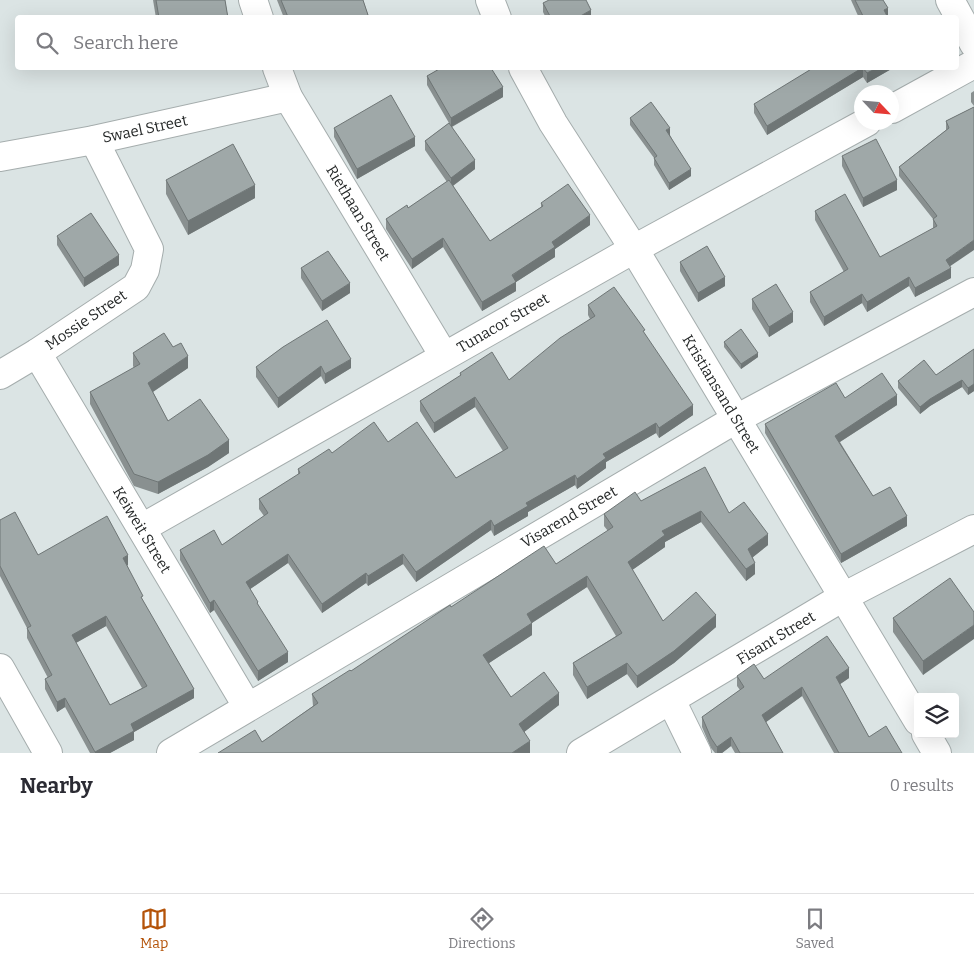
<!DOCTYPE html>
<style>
body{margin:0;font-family:Bitter,serif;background:#f7f7f7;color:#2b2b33}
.controls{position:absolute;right:15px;bottom:15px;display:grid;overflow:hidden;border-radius:5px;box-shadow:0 5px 20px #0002}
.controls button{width:45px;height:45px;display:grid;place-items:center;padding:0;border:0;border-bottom:1px solid #e1e1e2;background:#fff;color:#2b2b33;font:25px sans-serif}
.compass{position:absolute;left:854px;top:85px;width:45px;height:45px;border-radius:50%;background:#fff;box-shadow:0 5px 20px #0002;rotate:116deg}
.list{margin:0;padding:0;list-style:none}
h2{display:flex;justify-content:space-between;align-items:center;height:65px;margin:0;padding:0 20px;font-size:21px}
h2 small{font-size:16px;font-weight:400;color:#7c7c81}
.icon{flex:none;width:28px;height:28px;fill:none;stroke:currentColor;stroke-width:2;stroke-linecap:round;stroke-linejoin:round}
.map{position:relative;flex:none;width:974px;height:753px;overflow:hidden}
.search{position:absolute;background:#fff;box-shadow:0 5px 20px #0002;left:15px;right:15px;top:15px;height:55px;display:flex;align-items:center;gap:12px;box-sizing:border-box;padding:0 18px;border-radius:5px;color:#7c7c81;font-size:19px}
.sheet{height:140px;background:#fff}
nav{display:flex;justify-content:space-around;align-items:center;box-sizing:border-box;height:70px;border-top:1px solid #e1e1e2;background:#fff;font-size:14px;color:#7c7c81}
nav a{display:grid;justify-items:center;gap:2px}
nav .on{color:#b45309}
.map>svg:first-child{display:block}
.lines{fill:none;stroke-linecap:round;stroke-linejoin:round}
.minor-casing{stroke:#a5adad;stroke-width:30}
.minor{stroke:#fff;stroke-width:28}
.wall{fill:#899090;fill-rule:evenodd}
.shaded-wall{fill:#6f7676}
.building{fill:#9fa8a8;stroke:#6f7676;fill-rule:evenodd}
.labels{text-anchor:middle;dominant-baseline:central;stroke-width:4;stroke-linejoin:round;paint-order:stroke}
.street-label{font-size:15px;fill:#242727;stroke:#fff}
</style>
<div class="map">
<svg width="974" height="753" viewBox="0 0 974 753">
<rect width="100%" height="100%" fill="#dbe4e4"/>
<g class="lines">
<g class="minor-casing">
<g id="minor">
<polyline points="253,0 259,18"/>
<polyline points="490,0 497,18"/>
<polyline points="950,0 974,44"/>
<polyline points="277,68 288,97 444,356"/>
<polyline points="523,68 553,123 634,249 918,721"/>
<polyline points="892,109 974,64"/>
<polyline points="0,157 94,140 288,97"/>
<polyline points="37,353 247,706"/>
<polyline points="0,375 37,353 136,287 145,270 149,249 94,140"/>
<polyline points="142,528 634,249 867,122"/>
<polyline points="0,668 48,753"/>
<polyline points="671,700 697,753"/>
<polyline points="926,734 937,753"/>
<polyline points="171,753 736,419 974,292"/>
<polyline points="581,753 843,597 974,529"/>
</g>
</g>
<use href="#minor" class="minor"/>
</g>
<g class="wall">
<polygon points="153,0 225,0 228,18 156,18"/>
<polygon points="277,0 363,0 369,18 284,18"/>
<polygon points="851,0 883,0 888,18 859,18"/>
<polygon points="543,3 591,18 546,18 543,12"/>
<polygon points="821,68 893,68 867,83 863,77 767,135 754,113 754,104"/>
<polygon points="427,76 503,97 452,127 475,169 453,186 490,241 541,207 541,203 590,225 555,249 555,257 516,282 516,291 482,311 443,247 412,269 386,229 386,219 408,208 447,182 425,150 425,141 449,123 427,85"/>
<polygon points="974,91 974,106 971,102 971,93"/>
<polygon points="974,107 950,266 951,278 915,297 909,286 867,312 862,303 824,326 810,302 810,292 844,272 815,220 815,211 880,257 933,229 933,219 899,176 899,167 946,130 946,121"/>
<polygon points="630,118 670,135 691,176 669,190 654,165 654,158 630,125"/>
<polygon points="334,128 415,146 357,179 334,137"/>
<polygon points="842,156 897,190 863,207 842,166"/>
<polygon points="166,180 255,198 188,235 166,194"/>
<polygon points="57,236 119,265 84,287 57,245"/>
<polygon points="680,262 725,286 698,302 680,271"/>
<polygon points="301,268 350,293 322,311 301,278"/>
<polygon points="752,299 793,322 769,337 752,309"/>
<polygon points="588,305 645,334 693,415 659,438 656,433 606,462 606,468 577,489 575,485 528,512 528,516 494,536 491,530 416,582 403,564 368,586 366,583 322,613 288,563 250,589 288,662 258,681 214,610 210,613 180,560 180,550 222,545 264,516 259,509 259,499 298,475 298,469 332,453 388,442 456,478 503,451 475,407 434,433 420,411 420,401 460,376 460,373 509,380 590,319 588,315"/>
<polygon points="724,342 758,357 741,369 724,347"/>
<polygon points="173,347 188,368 153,392 168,421 229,453 208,467 158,494 134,486 90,404 90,392 134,368 133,366 133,353"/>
<polygon points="283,347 351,368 325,384 321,376 278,408 256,377 256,367"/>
<polygon points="974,349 974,391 968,395 962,387 930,406 920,414 898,388 898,381 936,375"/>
<polygon points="845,398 897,405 840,442 873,496 907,526 841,563 765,433 765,424"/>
<polygon points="641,501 729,513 768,545 753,557 755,574 746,581 701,522 665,542 665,547 632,570 663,621 716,627 674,663 637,688 627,674 587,699 573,675 573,663 616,636 587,587 532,623 532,635 489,663 511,697 559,705 524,732 530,753 262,742 313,706 312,694 351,671 451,607 556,564 608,531 604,526 604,514"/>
<path d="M0 520 38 555 128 565H127L143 601 194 698 134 732V740L110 753H90L65 707 57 712 45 689V679L48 678 27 638V628L0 576ZM106 626 142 688 110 705 76 643Z"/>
<polygon points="974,612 923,675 893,632 893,618"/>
<polygon points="737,676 764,679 849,678 840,684 869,737 902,753 834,753 802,696 766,722 783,753 735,753 731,746 722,753 715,753 711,748 702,727 702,717 740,690 737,686"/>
</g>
<g class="shaded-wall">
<polygon points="888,8 888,18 884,10"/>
<polygon points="591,10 591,18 577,18"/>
<polygon points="862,68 863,68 863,77 767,135 767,126"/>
<polygon points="877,68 893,68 867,83 867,73"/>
<polygon points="503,87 503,97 451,127 451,118"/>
<polygon points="670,128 670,135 666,137 666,130"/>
<polygon points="415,137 415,146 357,179 357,169"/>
<polygon points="475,160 475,169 451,187 451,178"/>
<polygon points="691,169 691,176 669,190 669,183"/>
<polygon points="897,180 897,190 863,207 863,198"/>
<polygon points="255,185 255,198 188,235 188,221"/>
<polygon points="590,215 590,225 555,249 555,257 516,282 516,291 482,311 482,302 552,242"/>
<polygon points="443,238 443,247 412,269 412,259"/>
<polygon points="974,240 974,250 946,269 946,260"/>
<polygon points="119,255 119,265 84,287 84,278"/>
<polygon points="951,268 951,278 915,297 915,288"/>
<polygon points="725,277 725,286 698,302 698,293"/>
<polygon points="909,277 909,286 867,312 867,302"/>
<polygon points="350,283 350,293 322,311 322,301"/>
<polygon points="862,294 862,303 824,326 824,317"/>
<polygon points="793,312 793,322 769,337 769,327"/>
<polygon points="758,353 758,357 741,369 741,364"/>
<polygon points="188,356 188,368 148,395 148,383"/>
<polygon points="351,359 351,368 325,384 325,374"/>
<polygon points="321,366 321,376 278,408 278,398"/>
<polygon points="962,380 962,387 930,406 920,414 920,407 930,399"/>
<polygon points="974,384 974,391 968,395 968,388"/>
<polygon points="897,395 897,405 835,445 835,436"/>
<polygon points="475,397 475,407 434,433 434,423"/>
<polygon points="693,405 693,415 659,438 659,428"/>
<polygon points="656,423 656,433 606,462 606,468 577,489 577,479 603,454"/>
<polygon points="229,440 229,453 208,467 158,494 158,482"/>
<polygon points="575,475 575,485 528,512 528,516 494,536 494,526 526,503"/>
<polygon points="701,511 701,522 665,542 665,547 628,573 628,562 662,531"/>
<polygon points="907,516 907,526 841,563 841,554"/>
<polygon points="491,520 491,530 416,582 416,572"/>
<polygon points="768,534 768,545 748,561 748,549"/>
<polygon points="288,554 288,563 246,592 246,582"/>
<polygon points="403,554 403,564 368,586 368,576"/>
<polygon points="128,555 128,565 123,568 123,558"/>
<polygon points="755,563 755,574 746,581 746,569"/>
<polygon points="366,573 366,583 322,613 322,604"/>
<polygon points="587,576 587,587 527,626 527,614"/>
<polygon points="214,600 214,610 210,613 210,603"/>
<polygon points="716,615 716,627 674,663 637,688 637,676"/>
<polygon points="106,616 106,626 72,645 72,635"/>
<polygon points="532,623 532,635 483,667 483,655"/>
<polygon points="974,625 974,639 923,675 923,661"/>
<polygon points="288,652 288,662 258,681 258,671"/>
<polygon points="627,663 627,674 587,699 587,687"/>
<polygon points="849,668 849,678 836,687 836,677"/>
<polygon points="802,687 802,696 762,725 762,715"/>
<polygon points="194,689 194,698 134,732 134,740 110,753 95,753 95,752 131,724"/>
<polygon points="559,693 559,705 519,736 519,724"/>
<polygon points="65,698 65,707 57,712 57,702"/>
<polygon points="731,737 731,746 722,753 717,753 717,747"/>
<polygon points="530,741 530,753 512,753"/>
</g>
<g class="building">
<polygon points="156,0 225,0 228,18 159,18"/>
<polygon points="281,0 363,0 369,18 287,18 288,17"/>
<polygon points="549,0 586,0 591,10 577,18 551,18 543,3"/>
<polygon points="855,0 883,0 888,8 884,10 888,18 864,18"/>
<polygon points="441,68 491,68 503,87 451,118 427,76"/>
<polygon points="813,68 862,68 767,126 754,104"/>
<polygon points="863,68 877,68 867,73"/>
<polygon points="391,95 415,137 357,169 334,128"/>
<polygon points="651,102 670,128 666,130 691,169 669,183 654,158 657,156 630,118"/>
<polygon points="974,107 974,240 946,260 951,268 915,288 909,277 867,302 862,294 824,317 810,292 848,269 815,211 845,194 880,257 937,226 933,219 937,216 899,167 949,128 946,121"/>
<polygon points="449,123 475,160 451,178 425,141"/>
<polygon points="876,139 897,180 863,198 842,156"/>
<polygon points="233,144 255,185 188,221 166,180"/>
<polygon points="449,180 490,241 543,206 541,203 568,184 590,215 552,242 555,247 512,275 516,282 482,302 443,238 412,259 386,219 407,205 408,208"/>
<polygon points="91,213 119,255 84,278 57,236"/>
<polygon points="707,246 725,277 698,293 680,262"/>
<polygon points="328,251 350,283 322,301 301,268"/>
<polygon points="776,284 793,312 769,327 752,299"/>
<polygon points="614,287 645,330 643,331 693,405 659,428 656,423 603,454 606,458 577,479 575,475 526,503 528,506 494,526 491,520 416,572 403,554 368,576 366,573 322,604 288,554 246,582 258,602 257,603 288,652 258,671 214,600 210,603 180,550 214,530 222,545 268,513 259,499 300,473 298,469 329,449 332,453 374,422 388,442 417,422 456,478 508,448 475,397 434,423 420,401 461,375 460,373 492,352 509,380 560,338 595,316 588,305"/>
<polygon points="327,320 351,359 325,374 321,366 278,398 256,367 283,347"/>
<polygon points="741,329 758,353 741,364 724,342"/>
<polygon points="164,333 173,347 181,343 188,356 148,383 168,421 200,399 229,440 208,455 158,482 134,474 90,392 140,364 133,353"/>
<polygon points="974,349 974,384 968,388 962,380 930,399 920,407 898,381 924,360 936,375"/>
<polygon points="882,373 897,395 835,436 873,496 890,487 907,516 841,554 765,424 836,383 845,398"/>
<polygon points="705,467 729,513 744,502 768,534 748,549 755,563 746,569 701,511 662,531 665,535 628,562 663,621 696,592 716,615 674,651 637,676 627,663 587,687 573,663 622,633 587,576 527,614 532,623 483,655 511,697 544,672 559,693 519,724 530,741 512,753 218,753 255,730 262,742 318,703 312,694 350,670 351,671 450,605 451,607 544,546 556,564 613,527 604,514 635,492 641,501"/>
<path d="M15 512 38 555 107 516 128 555 123 558 143 596 141 597 194 689 131 724 134 731 95 752 65 698 57 702 45 679 52 675 27 628 31 626 0 566V520ZM106 616 147 686 110 705 72 635Z"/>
<polygon points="950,578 974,612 974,625 923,661 893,618"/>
<polygon points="827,636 849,668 836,677 869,737 886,726 902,753 839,753 802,687 762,715 783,753 740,753 731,737 717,747 711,738 702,717 744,687 737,676 754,664 764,679"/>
</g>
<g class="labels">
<g class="street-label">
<text transform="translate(145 129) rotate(-12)">Swael Street</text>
<text transform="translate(358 213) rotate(59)">Riethaan Street</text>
<text transform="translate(86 320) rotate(-34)">Mossie Street</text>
<text transform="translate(503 323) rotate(-30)">Tunacor Street</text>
<text transform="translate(721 394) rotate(59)">Kristiansand Street</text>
<text transform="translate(569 517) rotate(-30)">Visarend Street</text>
<text transform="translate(142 530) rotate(59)">Keiweit Street</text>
<text transform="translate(776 638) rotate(-31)">Fisant Street</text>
</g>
</g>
</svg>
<div class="controls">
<button><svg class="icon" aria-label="layers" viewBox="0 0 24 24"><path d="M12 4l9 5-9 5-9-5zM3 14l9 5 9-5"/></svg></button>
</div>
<svg class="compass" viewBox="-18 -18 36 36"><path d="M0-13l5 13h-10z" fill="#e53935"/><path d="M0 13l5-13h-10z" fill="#7c7c81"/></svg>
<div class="search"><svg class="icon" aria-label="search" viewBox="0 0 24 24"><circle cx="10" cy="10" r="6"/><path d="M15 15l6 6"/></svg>Search here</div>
</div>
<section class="sheet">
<h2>Nearby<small>0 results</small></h2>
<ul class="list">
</ul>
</section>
<nav>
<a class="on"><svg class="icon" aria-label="map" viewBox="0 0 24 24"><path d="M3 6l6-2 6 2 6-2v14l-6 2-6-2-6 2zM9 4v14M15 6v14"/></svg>Map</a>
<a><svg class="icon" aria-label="directions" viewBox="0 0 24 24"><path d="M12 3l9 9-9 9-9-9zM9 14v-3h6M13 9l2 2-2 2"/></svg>Directions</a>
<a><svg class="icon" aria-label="saved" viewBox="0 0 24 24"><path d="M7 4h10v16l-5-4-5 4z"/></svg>Saved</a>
</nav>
